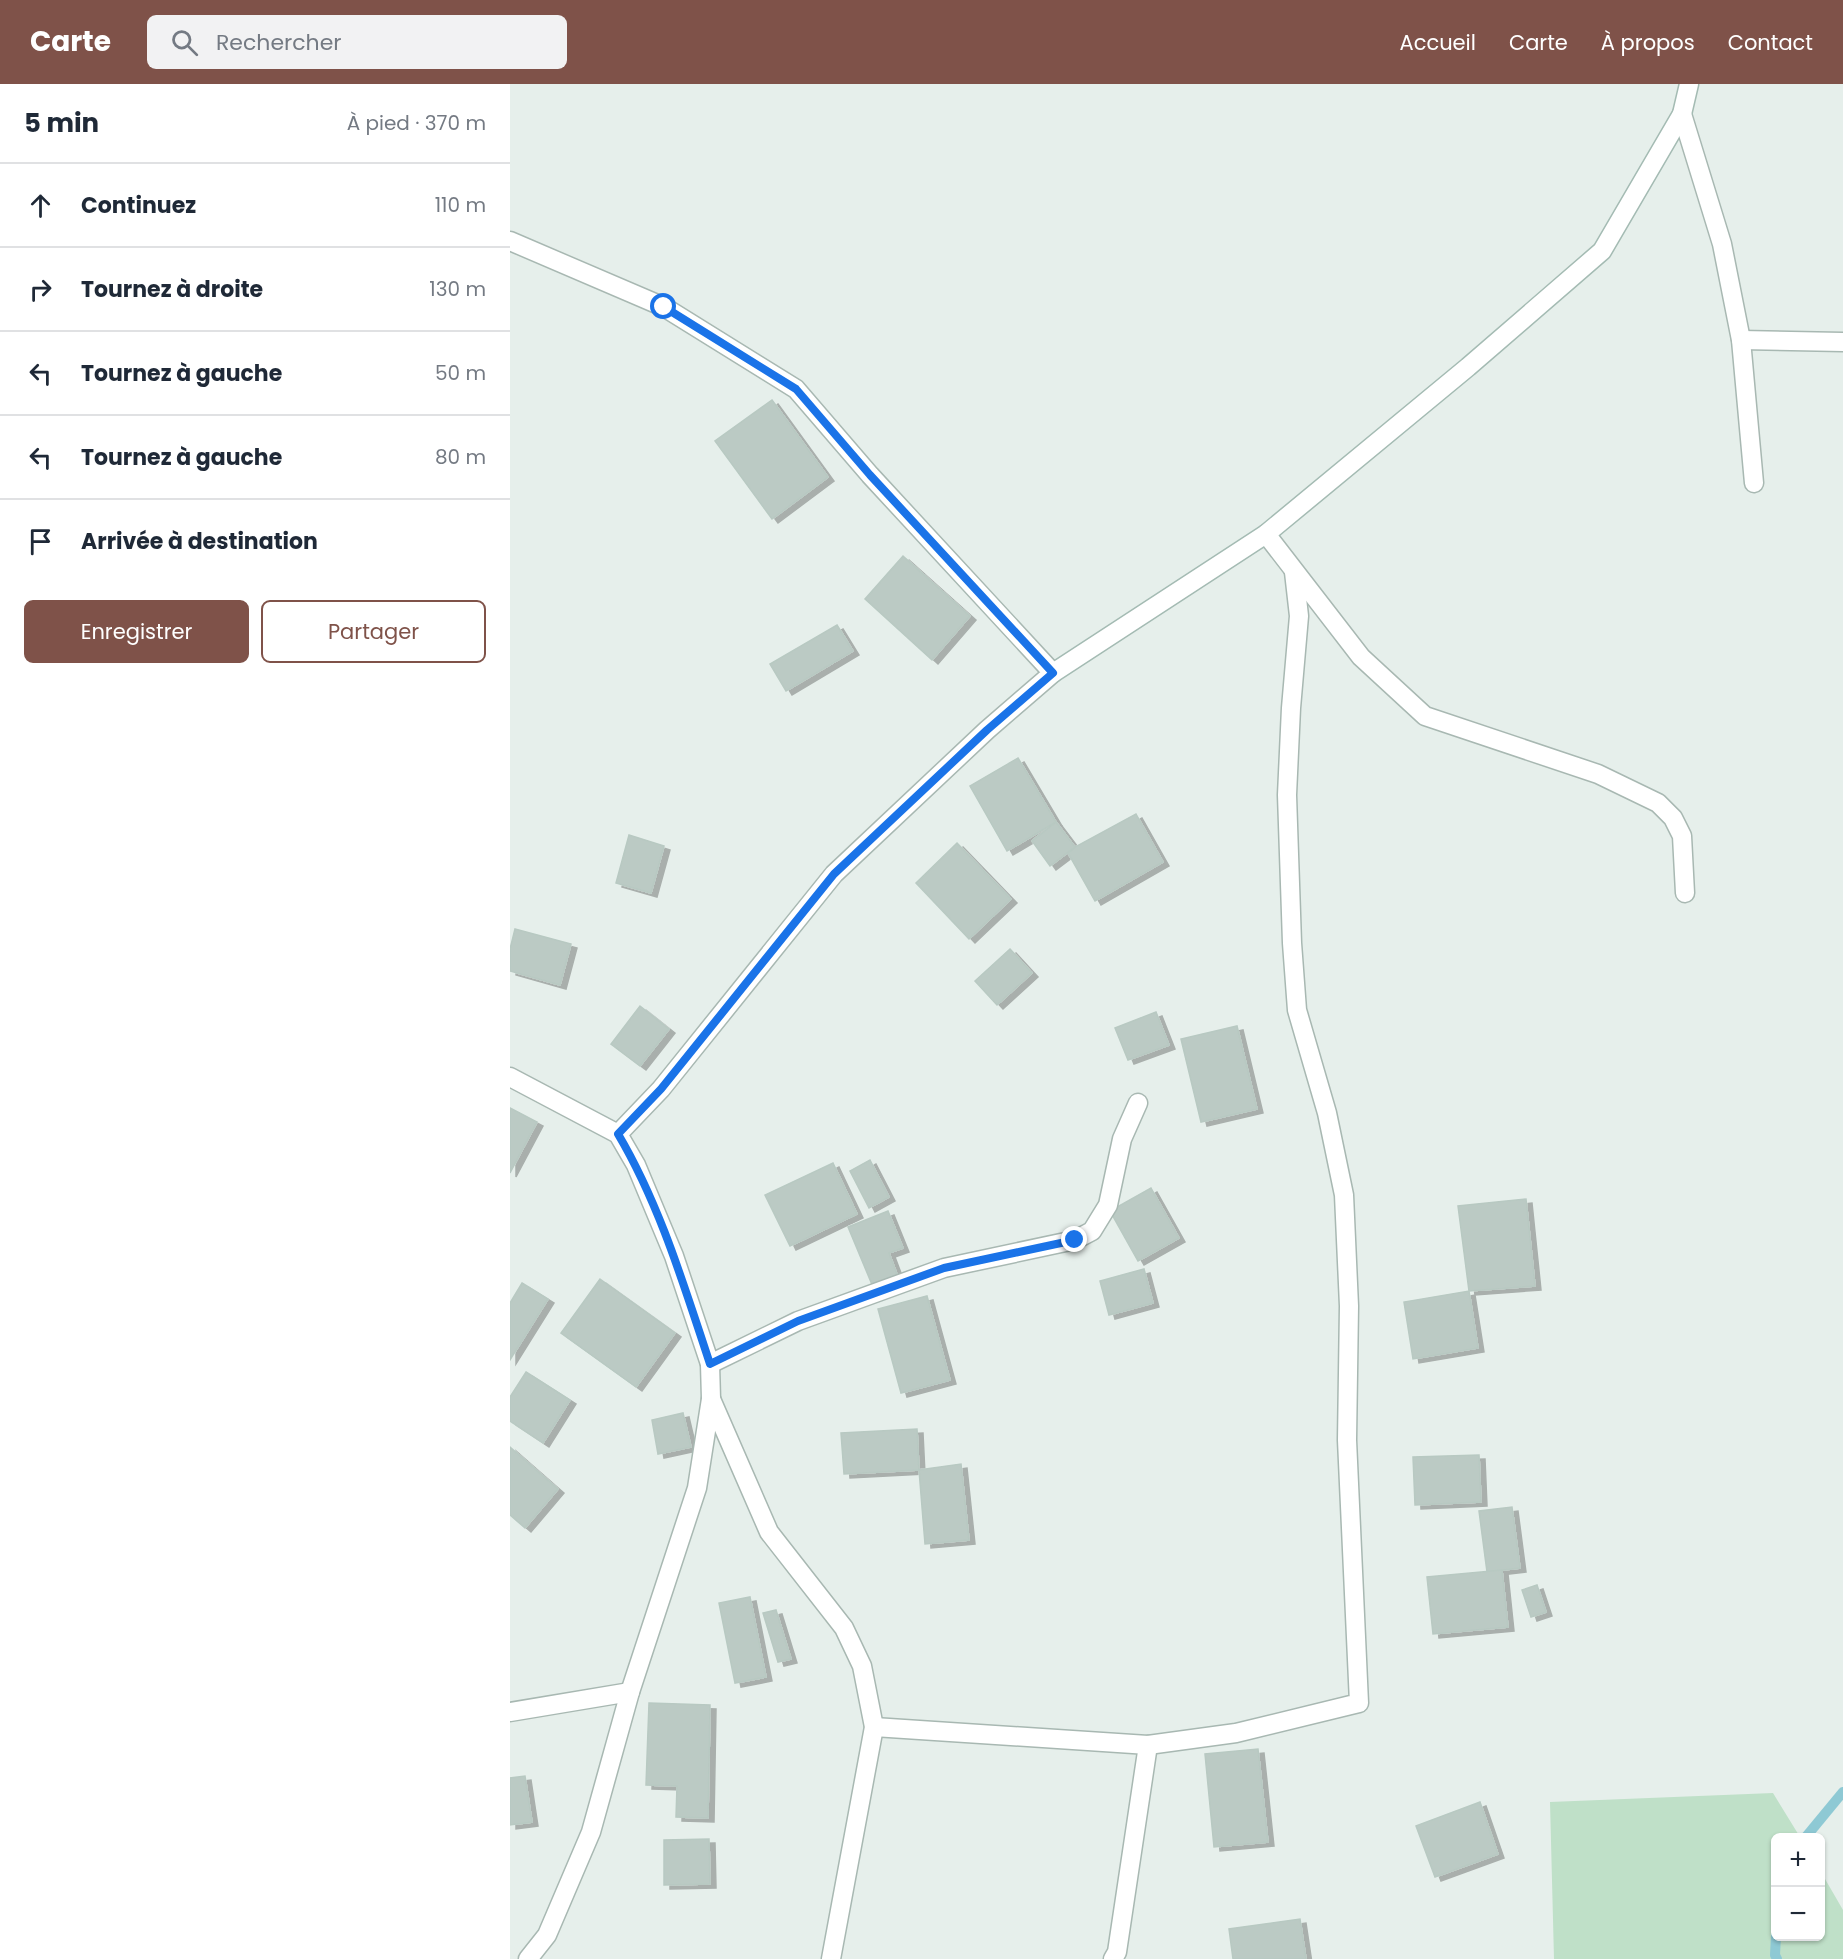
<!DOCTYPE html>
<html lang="fr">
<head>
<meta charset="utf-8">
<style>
  :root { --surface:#fff; --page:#f2f2f3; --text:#1f2937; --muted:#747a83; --line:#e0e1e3; --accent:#7f5249 }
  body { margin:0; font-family:Poppins,sans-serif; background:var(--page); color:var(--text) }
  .controls { position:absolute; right:18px; bottom:18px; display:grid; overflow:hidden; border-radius:9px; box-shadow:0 2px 4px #0004 }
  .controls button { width:54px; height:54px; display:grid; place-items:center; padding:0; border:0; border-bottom:2px solid var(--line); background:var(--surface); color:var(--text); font:30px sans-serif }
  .stop { position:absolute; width:18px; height:18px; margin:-14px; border:4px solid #1a73e8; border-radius:50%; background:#fff }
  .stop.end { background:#1a73e8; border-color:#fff; box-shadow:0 2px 6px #0008 }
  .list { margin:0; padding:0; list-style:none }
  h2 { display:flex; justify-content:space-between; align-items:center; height:78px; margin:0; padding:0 24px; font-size:26px }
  h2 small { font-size:20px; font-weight:400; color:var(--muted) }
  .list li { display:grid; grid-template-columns:39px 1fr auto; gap:18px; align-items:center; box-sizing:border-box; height:84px; padding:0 24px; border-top:2px solid var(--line) }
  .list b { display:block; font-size:22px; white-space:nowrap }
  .list em { font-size:20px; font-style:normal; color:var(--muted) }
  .actions { display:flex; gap:12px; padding:18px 24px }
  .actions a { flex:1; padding:14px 0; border:2px solid var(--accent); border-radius:9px; text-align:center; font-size:21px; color:var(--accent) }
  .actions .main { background:var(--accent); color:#fff }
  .icon { flex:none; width:33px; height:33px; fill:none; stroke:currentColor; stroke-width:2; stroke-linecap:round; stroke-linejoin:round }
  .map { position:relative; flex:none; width:1333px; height:1875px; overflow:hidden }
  header { display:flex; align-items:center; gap:36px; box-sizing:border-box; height:84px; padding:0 30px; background:var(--accent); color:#fff }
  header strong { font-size:28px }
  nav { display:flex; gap:33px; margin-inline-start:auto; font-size:21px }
  .search { width:420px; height:54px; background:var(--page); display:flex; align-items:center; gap:15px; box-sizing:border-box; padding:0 21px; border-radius:9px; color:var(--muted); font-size:22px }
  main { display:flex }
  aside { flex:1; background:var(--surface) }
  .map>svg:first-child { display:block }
</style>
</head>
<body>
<header>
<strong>Carte</strong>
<div class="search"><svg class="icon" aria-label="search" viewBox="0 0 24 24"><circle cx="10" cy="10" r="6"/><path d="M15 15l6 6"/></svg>Rechercher</div>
<nav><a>Accueil</a><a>Carte</a><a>À propos</a><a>Contact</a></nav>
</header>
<main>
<aside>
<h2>5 min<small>À pied · 370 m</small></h2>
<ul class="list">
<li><svg class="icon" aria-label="ahead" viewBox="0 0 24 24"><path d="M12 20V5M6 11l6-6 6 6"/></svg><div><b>Continuez</b></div><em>110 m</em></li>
<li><svg class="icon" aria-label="right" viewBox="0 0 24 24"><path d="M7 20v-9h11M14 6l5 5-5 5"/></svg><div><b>Tournez à droite</b></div><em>130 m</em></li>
<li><svg class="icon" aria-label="left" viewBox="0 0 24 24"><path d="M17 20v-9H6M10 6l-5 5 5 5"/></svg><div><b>Tournez à gauche</b></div><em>50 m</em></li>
<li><svg class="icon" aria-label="left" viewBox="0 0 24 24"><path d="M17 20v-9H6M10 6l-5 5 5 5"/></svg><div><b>Tournez à gauche</b></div><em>80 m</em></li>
<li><svg class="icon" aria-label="arrive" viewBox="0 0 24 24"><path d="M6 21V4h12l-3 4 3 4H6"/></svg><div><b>Arrivée à destination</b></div></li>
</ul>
<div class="actions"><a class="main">Enregistrer</a><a>Partager</a></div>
</aside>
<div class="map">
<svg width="1333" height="1875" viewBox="0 0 1333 1875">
  <defs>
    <filter id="shadow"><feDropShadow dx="6" dy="4" stdDeviation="0" flood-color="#0004"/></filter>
  </defs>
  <rect width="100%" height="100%" fill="#e6efeb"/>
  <polygon fill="#bfe0c8" points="1263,1709 1290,1753 1266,1754 1266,1852 1310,1852 1311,1788 1333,1826 1333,1875 1044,1875 1040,1718"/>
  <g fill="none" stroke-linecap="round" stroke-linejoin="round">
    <g stroke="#8ec9d4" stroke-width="10">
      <polyline points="1295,1754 1333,1708"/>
      <polyline points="1266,1852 1265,1871 1267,1875"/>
    </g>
  </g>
  <g fill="#bbcac4" stroke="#b8c9c2" stroke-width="1.5" filter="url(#shadow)">
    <polygon points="262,316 318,393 262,435 205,357"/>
    <polygon points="393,472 460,532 422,576 355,515"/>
    <polygon points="327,541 343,567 276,607 260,580"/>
    <polygon points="508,674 546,738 497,767 460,702"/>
    <polygon points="626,730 653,778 585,817 558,769 565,763"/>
    <polygon points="546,738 565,763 540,782 522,757"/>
    <polygon points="119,751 154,762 141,809 106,799"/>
    <polygon points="447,759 501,815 459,855 406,799"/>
    <polygon points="5,845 61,860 50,901 0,887 0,865"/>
    <polygon points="500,865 522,889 487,921 465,897"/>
    <polygon points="130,922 159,945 130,982 101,960"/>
    <polygon points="646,928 659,961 618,976 605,944"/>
    <polygon points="727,942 747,1025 691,1038 671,955"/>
    <polygon points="0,1024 27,1038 0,1089"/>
    <polygon points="360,1076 379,1113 359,1124 340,1087"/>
    <polygon points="323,1079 347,1130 280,1162 255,1111"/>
    <polygon points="641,1104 669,1154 628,1177 600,1127"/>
    <polygon points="1016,1115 1025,1202 959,1207 948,1122"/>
    <polygon points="378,1127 393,1164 379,1169 388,1193 363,1203 338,1143"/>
    <polygon points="634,1185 643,1219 599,1231 590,1197"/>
    <polygon points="90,1195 165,1249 126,1303 51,1249"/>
    <polygon points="12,1199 38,1215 0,1276 0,1219"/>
    <polygon points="959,1207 968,1264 903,1275 894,1218"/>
    <polygon points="417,1212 440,1296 391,1309 368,1225"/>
    <polygon points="16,1288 60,1316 33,1359 0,1337 0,1313"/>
    <polygon points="173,1329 181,1363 148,1370 142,1336"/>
    <polygon points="407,1345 409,1386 334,1390 331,1349"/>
    <polygon points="0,1363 48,1405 15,1444 0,1431"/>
    <polygon points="969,1371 971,1418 905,1421 903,1373"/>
    <polygon points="451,1380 459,1456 415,1460 409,1386"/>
    <polygon points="1002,1423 1010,1484 977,1488 969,1427"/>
    <polygon points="992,1486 998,1543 923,1550 917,1493"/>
    <polygon points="1027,1501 1036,1528 1021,1533 1012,1506"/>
    <polygon points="240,1513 256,1593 225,1599 209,1519"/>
    <polygon points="266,1526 281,1575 268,1578 253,1529"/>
    <polygon points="139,1619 200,1621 198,1734 166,1733 167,1702 136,1701"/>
    <polygon points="748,1665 758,1758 704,1763 695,1670"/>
    <polygon points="15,1692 22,1738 0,1741 0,1694"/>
    <polygon points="970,1718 988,1770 925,1793 906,1742"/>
    <polygon points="199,1755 200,1800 154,1801 154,1756"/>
    <polygon points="790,1835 796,1875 723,1875 719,1845"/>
  </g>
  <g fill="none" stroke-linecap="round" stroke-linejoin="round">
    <g stroke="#a8b8b2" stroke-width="21">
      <g id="street">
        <polyline points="1172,30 1212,160 1231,256 1244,399"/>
        <polyline points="0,157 154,223 286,305 360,391 543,589 477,646 324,790 151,1005 108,1050"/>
        <polyline points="1231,256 1333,258"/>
        <polyline points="756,450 851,573 915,632 1088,690 1148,719 1163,734 1172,752 1175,809"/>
        <polyline points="0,993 108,1050 126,1081 164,1172 200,1280 201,1315 187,1404 120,1608 81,1748 37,1851 18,1875"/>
        <polyline points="200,1280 288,1237 434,1184 565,1156 582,1147 598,1121 612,1055 628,1019"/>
        <polyline points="201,1315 259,1448 334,1544 352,1582 364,1643 321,1875"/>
        <polyline points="0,1628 120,1608"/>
        <polyline points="364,1643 638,1661 726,1649 849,1619 837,1356 839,1222 834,1111 817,1029 787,926 782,859 777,711 781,624 789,532 784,488"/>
        <polyline points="603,1875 607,1868 638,1661"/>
      </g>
    </g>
    <g stroke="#a4bbb3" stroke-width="21">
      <polyline id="secondary" points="543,589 756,450 958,283 1092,167 1172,30 1179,0"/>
    </g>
    <use href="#street" stroke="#fff" stroke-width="18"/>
    <use href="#secondary" stroke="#fff" stroke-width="18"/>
  </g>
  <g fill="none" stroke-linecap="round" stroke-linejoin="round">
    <path stroke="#1a73e8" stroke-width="8" d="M 154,223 L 286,305 L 360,391 L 543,589 L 477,646 L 324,790 L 151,1005 L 108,1050 C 150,1121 174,1202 200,1280 L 288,1237 L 434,1184 L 565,1156"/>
  </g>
</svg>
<div class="controls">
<button>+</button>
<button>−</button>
</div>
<div class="stop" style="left:154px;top:223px"></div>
<div class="stop end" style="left:565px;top:1156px"></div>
</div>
</main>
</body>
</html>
